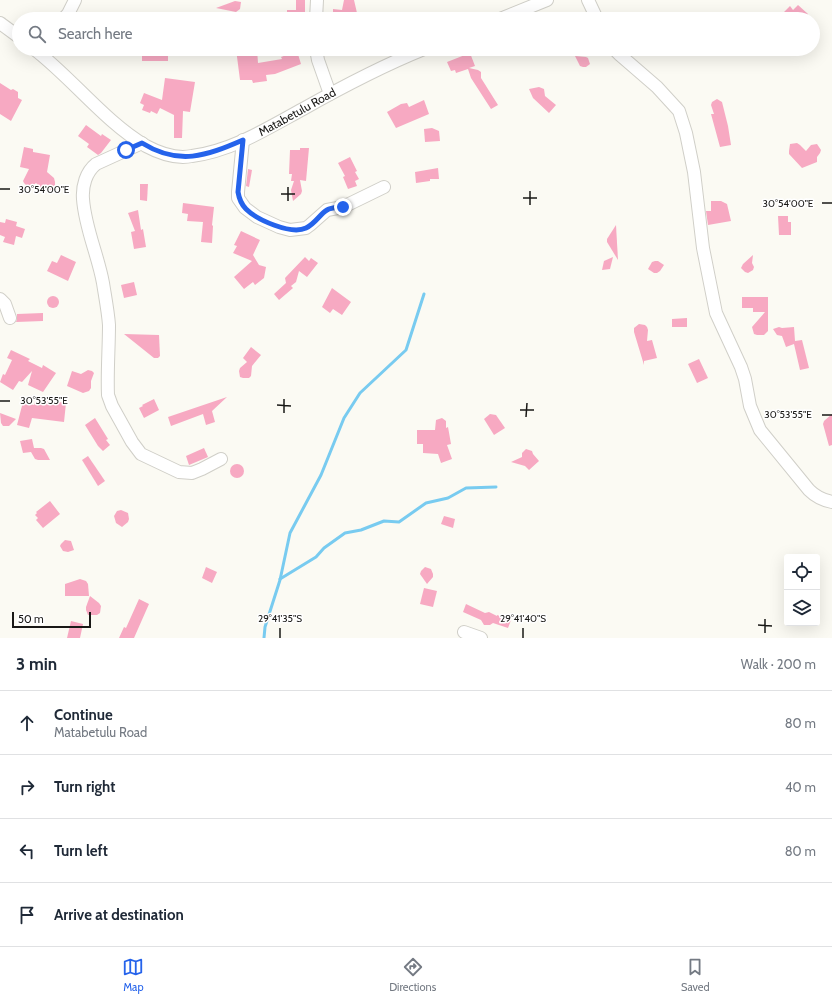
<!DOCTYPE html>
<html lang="en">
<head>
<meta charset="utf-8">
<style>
  :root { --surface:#fff; --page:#f6f6f7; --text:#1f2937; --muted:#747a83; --line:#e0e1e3; --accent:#2563eb }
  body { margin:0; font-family:Cabin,sans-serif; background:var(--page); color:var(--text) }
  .controls { position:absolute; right:12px; bottom:12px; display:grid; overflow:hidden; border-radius:4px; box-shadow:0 4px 16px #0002 }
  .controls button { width:36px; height:36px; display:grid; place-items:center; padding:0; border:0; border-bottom:1px solid var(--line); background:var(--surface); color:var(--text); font:20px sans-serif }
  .scale { position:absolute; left:12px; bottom:10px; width:79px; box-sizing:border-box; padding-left:4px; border:2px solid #191816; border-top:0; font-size:11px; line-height:14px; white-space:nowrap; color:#191816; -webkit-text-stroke:3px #fff; paint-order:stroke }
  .stop { position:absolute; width:12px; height:12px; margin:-9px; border:3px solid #2563eb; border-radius:50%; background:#fff }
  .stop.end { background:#2563eb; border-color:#fff; box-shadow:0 1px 4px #0008 }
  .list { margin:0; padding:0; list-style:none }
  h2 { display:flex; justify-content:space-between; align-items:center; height:52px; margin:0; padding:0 16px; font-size:17px }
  h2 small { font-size:13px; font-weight:400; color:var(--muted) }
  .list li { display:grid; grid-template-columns:26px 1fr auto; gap:12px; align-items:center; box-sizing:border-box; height:64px; padding:0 16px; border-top:1px solid var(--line) }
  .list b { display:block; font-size:15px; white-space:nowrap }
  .list p { margin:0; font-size:13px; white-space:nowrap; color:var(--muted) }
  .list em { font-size:13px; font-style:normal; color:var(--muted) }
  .icon { flex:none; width:22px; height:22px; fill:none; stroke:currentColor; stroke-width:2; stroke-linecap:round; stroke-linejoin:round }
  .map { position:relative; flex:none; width:832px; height:638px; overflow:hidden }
  .search { position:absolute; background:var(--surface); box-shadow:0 4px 16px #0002; left:12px; right:12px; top:12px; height:44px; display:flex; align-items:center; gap:10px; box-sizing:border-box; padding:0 14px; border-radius:22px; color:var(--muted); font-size:15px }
  .sheet { height:308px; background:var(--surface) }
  nav { display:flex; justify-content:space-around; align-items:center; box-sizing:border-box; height:56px; border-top:1px solid var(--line); background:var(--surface); font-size:11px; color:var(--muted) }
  nav a { display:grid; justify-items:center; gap:2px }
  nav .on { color:var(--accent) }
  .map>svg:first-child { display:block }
</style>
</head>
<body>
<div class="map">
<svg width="832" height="638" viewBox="0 0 832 638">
  <rect width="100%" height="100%" fill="#fbfaf3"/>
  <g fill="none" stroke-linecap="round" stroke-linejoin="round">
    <g stroke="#78cbf0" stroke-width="3">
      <polyline points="280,579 316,557 324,548 345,533 361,530 384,521 399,522 426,503 448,498 466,488 496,487"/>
      <polyline points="264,638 265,627 280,580 290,533 321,475 344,418 360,393 406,350 424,294"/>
    </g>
  </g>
  <g fill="#f7a9c2">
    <polygon points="296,0 305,0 305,19 287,19 287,10 296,10"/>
    <polygon points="344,0 354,0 357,13 356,18 333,17 333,9 342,10"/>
    <polygon points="235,1 241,2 240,9 236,12 216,8"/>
    <polygon points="798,5 808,14 803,19 777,19 790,6 793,10"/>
    <rect x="142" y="49" width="26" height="12"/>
    <polygon points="236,49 257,49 258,63 282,59 281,57 297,51 301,64 275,74 266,75 267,81 253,83 252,80 240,80"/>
    <polygon points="470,53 475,66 469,68 478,70 481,72 481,78 498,105 491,109 471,78 468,69 456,73 455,70 451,71 447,62"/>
    <polygon points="575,56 586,57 588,58 590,64 586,67 583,67 580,66"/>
    <polygon points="165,78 195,82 190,112 183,111 182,138 174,138 174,115 160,108 157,114 151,111 150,113 142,110 144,105 140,103 144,93 162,100"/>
    <polygon points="0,83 11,90 13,89 18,92 18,98 22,100 11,121 0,114"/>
    <polygon points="539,87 544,89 545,96 556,105 549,113 533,98 529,89"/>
    <polygon points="717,99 722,102 728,126 731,145 720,147 711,114 714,114 711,105 712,102"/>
    <polygon points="424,100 429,114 396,128 387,112 401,104 407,103 409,107"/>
    <polygon points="86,125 101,136 102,134 111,140 101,153 98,155 87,147 89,144 78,136"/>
    <polygon points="432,128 439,131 440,141 425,142 424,129"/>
    <polygon points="797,143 800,145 806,151 811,145 817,144 821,150 820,153 817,157 817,162 802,168 789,154 789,151 790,144"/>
    <polygon points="24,147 33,149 33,152 50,155 47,172 54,178 55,182 55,185 50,191 43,190 36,183 31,187 28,187 24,183 23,181 29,169 20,167"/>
    <polygon points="300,148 309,148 306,181 300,180 302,191 301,194 293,201 291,190 294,181 291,181 292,174 289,174 290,150 300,150"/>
    <polygon points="350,157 357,171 355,172 359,179 355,181 357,186 348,189 343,177 345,176 338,163"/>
    <polygon points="438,168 439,179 430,179 430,181 416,183 415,172"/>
    <polygon points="248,169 252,170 249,187 246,186"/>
    <polygon points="140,184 148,184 147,201 140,200"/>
    <polygon points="711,201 721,201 727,204 731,221 708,225 706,211 711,211"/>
    <polygon points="183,203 214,207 212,225 213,226 212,243 201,242 203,222 187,221 188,214 182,213"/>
    <polygon points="138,210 141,230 143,229 146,247 134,249 131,232 135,231 128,213"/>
    <polygon points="778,216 788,216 788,222 791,222 791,235 779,235"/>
    <polygon points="6,219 17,222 16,226 25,229 22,238 16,236 14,245 3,242 5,237 0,235 0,222 5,223"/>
    <polygon points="616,225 618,260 607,242 607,239"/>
    <polygon points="241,231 260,240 253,255 259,265 266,267 264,278 255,285 253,282 244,289 234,277 252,261 233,253 237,246 234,245"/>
    <polygon points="61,255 76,262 68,281 47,271 52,261 57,263"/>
    <polygon points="753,255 752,263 754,267 753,270 748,273 745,272 741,268 743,264"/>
    <polygon points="305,257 309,261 311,258 318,263 307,277 299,271 296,282 291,286 293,288 279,300 274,294 286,283 285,278"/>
    <polygon points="613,257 610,269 602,270 604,261"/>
    <polygon points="655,261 658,261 664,265 660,271 657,273 654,273 648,269 652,262"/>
    <polygon points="134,282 137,295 124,298 121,285"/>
    <polygon points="332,288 351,302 342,315 333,309 330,313 322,307"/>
    <circle cx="53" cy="302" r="6"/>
    <polygon points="742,297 768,297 768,331 764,335 757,335 754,334 752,327 765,312 753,312 753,308 742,308"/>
    <polygon points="43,313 43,321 16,322 17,319 17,314"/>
    <polygon points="687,318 687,327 672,327 672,319"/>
    <polygon points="639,324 645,325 647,327 648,330 647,341 652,340 657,358 644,361 644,365 634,332 634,328"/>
    <polygon points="779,327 782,328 794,327 795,341 802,340 809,368 800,370 794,344 786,347 782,336 777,335 773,329"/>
    <polygon points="124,334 159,335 160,356 158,358 154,358"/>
    <polygon points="251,347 261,355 252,366 251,376 249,378 243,378 240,377 239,371 240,368 247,362 243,358"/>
    <polygon points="11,350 30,359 28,361 42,368 43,365 56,373 43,392 28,385 32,371 22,382 19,381 13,390 0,382 3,374 5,375 12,360 7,358"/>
    <polygon points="699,359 708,378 697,383 688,364"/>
    <polygon points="88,370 92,371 94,373 91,381 91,388 89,391 83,393 67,386 72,371 81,374"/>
    <polygon points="227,397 212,411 215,422 206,425 203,414 171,426 168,417"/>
    <polygon points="36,399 66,403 64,422 32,418 29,428 17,425 23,402 34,405"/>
    <polygon points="154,399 159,410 144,418 139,408 143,406 142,405"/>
    <polygon points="0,413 16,419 9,426 3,426 1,423"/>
    <polygon points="490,414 496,415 505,428 494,435 484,419"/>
    <polygon points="832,414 832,445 829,446 823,424 824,421"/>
    <polygon points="95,418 108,439 106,440 110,445 103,451 98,446 85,425"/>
    <polygon points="442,418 446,421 446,428 448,427 451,444 447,445 452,459 441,463 438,454 423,453 423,444 417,444 417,430 435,430 436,420"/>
    <polygon points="32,439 34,448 41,448 44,449 50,460 38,460 35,459 31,452 23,453 20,441"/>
    <polygon points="204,448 208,457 189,465 186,456"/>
    <polygon points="526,449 532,451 533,454 539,461 529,470 525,466 511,462 522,457 522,453"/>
    <polygon points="88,456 105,481 98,486 82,460"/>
    <circle cx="237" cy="471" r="7"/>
    <polygon points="50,501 60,514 43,528 36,520 38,518 35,515 37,513 36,512"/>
    <polygon points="121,510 128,513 129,519 128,522 122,527 116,523 114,516 117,511"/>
    <polygon points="444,516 455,519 453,528 441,524"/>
    <polygon points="65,540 71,541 74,550 68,552 63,551 60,546 61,544"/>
    <polygon points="206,567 217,572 212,583 202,578"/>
    <polygon points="425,567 431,569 433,574 433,577 427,584 420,574 421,571"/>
    <polygon points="80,579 86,581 88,584 89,596 65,596 65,584"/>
    <polygon points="424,588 437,591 433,607 420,604"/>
    <polygon points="90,596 99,603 101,606 100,613 97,615 88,615 86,610 86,607"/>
    <polygon points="139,599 149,604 134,638 119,638 124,627 126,628"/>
    <polygon points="466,604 485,613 489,612 497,616 497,615 511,620 508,628 493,623 490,625 484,625 481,620 463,612"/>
    <polygon points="71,621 83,624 80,638 67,638"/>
  </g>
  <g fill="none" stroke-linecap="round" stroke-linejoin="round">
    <g stroke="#d0cfc8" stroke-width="14">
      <g id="street">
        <polyline points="588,0 597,19"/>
        <polyline points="63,19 68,14 75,0"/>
        <polyline points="316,19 317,0"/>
        <polyline points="500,19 547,0"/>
        <polyline points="0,23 19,37"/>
        <path id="s1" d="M 34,49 C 72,78 105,122 146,146 C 159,153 177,159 192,156 C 232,151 268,128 303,109 C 342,87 382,66 424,49"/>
        <polyline points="316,49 318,60 330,94"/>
        <path d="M 614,49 L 620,55 L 657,87 L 679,111 L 686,133 L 694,172 L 703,248 L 716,313 L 741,367 L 745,379 L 750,406 L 760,430 L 809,490 C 816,497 822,500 832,502"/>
        <polyline points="243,140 238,192 238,198 245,208 257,217 279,227 290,230 306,228 310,225 327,210 343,207 384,187"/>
        <path d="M 142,143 L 96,164 C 86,172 82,186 83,199 C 85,228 98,255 103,283 C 105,296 108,311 109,325 C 109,348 107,372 108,395 L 112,406 L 132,442 L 141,454 L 179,472 L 192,473 L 202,469 L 221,459"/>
        <polyline points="0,299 5,304 10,318"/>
        <polyline points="464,632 481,638"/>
      </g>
    </g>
    <use href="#street" stroke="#fff" stroke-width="12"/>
  </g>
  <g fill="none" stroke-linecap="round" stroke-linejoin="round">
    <path stroke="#2563eb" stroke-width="5" d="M 126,150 L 142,143 C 179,166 206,156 243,140 L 238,192 C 239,198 242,205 246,209 C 257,220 291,235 306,228 C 315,224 320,214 327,210 C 332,207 338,208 343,207"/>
  </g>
  <path fill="none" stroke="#191816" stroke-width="1.5" d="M 0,189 L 10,189M 281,194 L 295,194M 523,198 L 537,198M 288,201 L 288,187M 822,203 L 832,203M 530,205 L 530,191M 0,401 L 10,401M 277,405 L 291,406M 520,410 L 534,410M 284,413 L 284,399M 822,415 L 832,415M 526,417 L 527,403M 758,625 L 772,626M 765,633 L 765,619M 280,638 L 280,628M 523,638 L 523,628"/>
  <g text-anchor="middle" stroke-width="3" stroke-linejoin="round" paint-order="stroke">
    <g font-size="12" fill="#191816" stroke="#fff">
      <text dy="4" stroke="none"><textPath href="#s1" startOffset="311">Matabetulu Road</textPath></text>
    </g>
  </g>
  <g font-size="10" text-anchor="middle" fill="#191816" stroke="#fff" stroke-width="3" stroke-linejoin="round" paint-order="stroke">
    <text x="44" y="193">30°54'00"E</text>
    <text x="788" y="207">30°54'00"E</text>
    <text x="44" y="404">30°53'55"E</text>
    <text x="788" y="418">30°53'55"E</text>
    <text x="280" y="622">29°41'35"S</text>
    <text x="523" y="622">29°41'40"S</text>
  </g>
</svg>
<div class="controls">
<button><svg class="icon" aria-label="locate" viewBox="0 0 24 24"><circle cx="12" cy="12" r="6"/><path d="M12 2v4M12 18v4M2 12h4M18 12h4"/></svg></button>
<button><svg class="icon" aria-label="layers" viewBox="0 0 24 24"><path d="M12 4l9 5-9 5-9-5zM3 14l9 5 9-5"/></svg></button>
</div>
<div class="scale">50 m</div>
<div class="stop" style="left:126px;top:150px"></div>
<div class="stop end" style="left:343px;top:207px"></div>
<div class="search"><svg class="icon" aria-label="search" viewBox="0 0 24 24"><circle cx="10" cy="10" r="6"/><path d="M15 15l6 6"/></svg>Search here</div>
</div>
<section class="sheet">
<h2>3 min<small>Walk · 200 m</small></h2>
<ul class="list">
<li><svg class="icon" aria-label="ahead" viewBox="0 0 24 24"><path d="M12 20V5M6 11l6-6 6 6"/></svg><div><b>Continue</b><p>Matabetulu Road</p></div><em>80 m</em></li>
<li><svg class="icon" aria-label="right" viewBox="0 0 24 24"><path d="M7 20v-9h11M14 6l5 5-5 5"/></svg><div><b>Turn right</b></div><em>40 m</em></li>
<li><svg class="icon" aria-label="left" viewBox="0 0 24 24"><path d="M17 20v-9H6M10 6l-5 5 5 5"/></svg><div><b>Turn left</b></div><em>80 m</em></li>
<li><svg class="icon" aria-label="arrive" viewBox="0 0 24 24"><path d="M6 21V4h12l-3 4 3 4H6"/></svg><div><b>Arrive at destination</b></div></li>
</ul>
</section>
<nav>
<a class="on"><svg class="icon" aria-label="map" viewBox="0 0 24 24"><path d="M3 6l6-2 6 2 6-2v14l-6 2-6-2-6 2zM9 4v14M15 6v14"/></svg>Map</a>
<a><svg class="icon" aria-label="directions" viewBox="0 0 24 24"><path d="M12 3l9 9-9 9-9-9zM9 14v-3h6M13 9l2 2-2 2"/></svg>Directions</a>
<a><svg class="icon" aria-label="saved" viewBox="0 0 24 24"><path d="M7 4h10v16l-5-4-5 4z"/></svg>Saved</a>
</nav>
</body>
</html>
